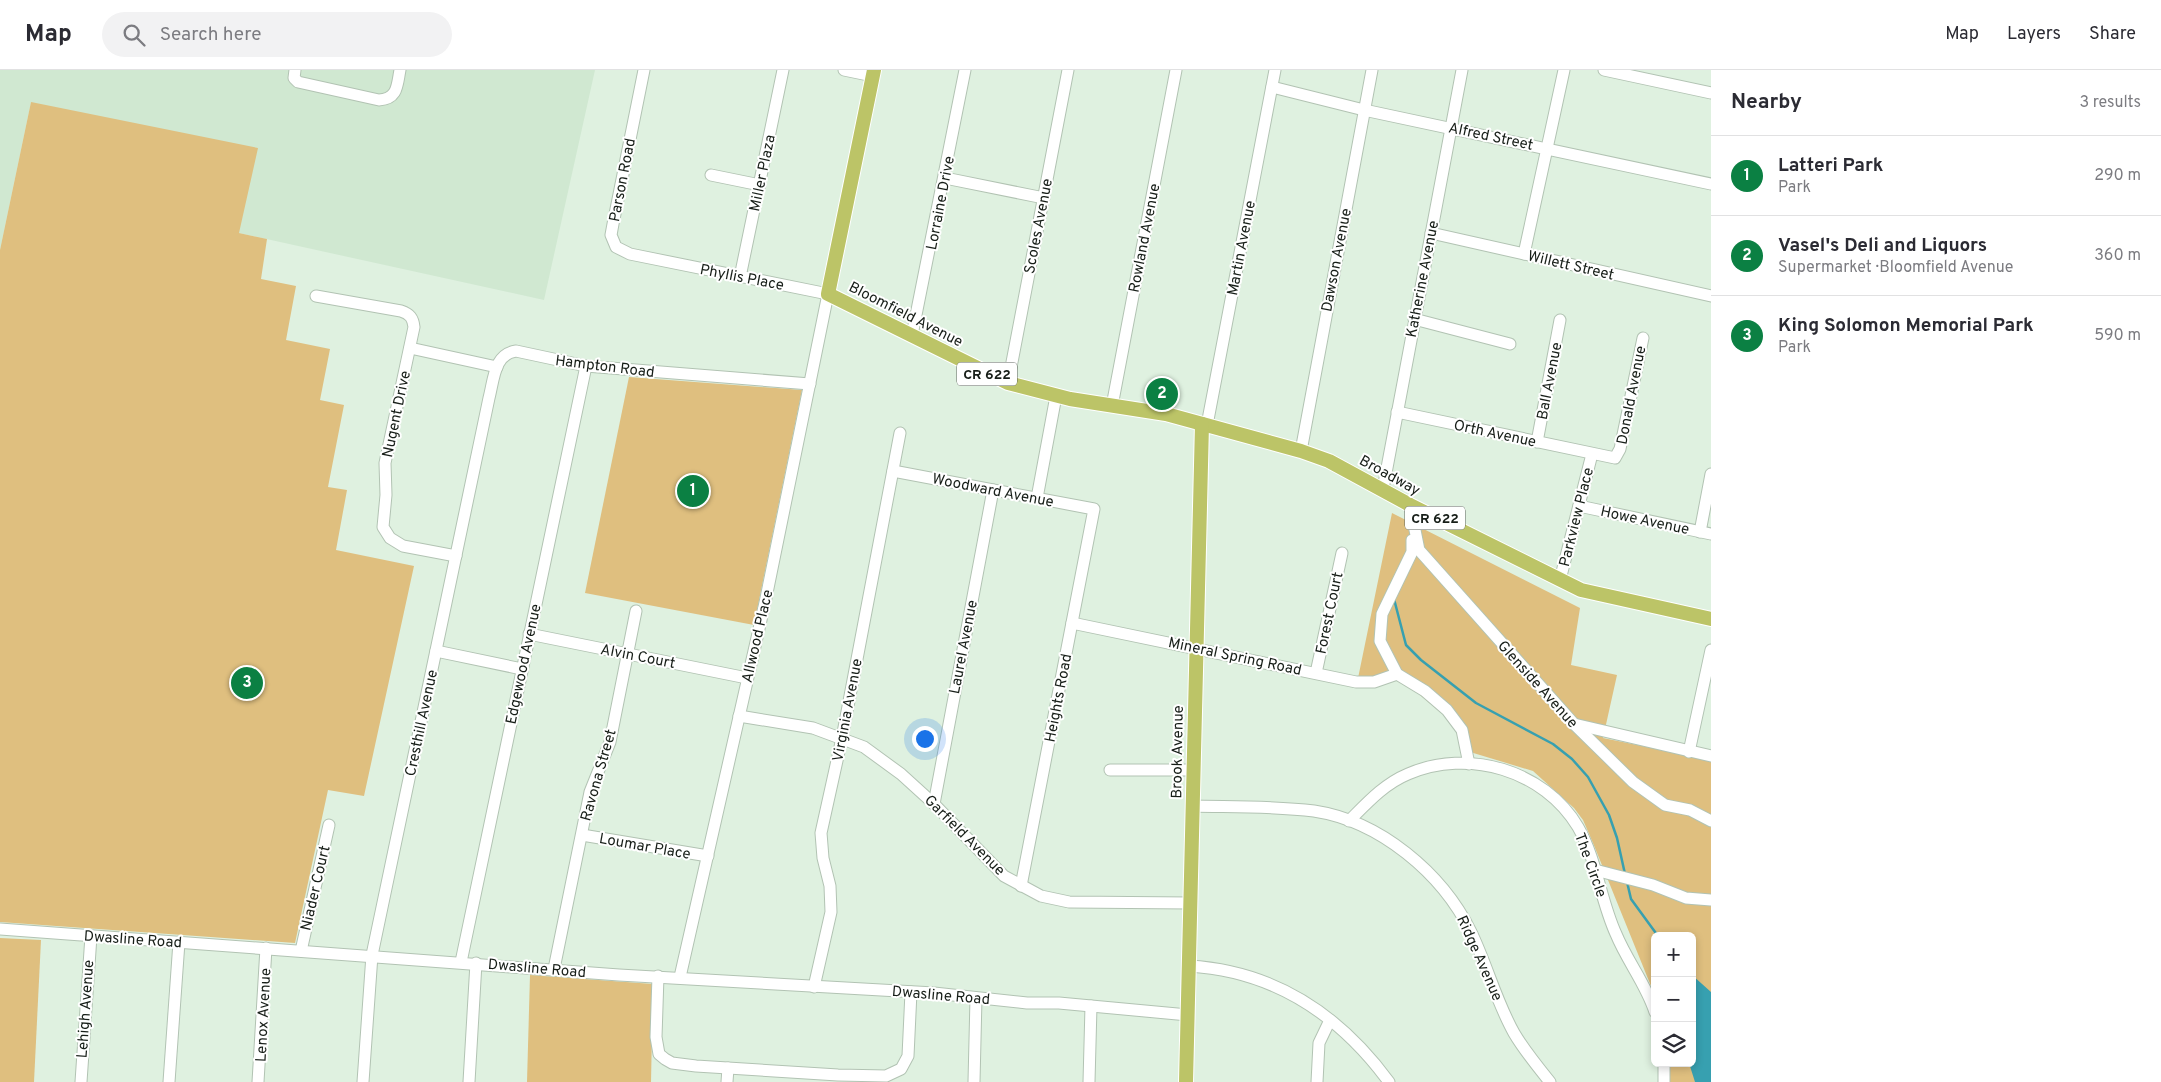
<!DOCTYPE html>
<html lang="en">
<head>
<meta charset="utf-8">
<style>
  :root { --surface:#fff; --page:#f2f2f3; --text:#2b2b33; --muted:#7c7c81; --line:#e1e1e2; --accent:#0b8043 }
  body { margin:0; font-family:Overpass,sans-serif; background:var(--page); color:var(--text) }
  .controls { position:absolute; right:15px; bottom:15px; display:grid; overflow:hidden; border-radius:8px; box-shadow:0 2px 8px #0003 }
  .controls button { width:45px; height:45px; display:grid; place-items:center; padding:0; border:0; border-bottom:1px solid var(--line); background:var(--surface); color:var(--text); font:25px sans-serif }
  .you { position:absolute; left:924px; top:668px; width:18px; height:18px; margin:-12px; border:4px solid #fff; border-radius:50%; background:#1a73e8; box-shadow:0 0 0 8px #1a73e833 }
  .badge { display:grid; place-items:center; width:32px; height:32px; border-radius:50%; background:var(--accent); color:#fff; font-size:16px; font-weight:700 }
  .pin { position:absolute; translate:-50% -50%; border:2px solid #fff; box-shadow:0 1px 5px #0006 }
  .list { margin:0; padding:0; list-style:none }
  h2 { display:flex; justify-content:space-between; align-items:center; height:65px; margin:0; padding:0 20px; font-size:21px }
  h2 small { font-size:16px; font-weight:400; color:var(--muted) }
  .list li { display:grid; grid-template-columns:32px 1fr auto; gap:15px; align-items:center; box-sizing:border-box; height:80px; padding:0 20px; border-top:1px solid var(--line) }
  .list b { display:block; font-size:19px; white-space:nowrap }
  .list p { margin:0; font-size:16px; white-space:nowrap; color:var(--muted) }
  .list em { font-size:16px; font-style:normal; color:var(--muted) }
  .icon { flex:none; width:28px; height:28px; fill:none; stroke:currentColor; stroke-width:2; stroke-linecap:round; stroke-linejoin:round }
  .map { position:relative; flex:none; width:1711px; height:1012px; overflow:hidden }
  header { display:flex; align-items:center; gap:30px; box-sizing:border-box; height:70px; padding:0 25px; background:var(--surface); border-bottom:1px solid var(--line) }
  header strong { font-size:24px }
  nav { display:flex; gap:28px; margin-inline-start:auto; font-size:18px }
  .search { width:350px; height:45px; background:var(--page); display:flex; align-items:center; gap:12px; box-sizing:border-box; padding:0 18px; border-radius:28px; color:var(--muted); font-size:19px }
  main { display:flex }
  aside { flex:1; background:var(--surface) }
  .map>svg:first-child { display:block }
</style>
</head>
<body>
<header>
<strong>Map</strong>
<div class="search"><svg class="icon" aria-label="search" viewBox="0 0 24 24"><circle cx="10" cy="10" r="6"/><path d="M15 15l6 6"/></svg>Search here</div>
<nav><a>Map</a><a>Layers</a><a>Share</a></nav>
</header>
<main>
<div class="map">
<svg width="1711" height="1012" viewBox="0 0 1711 1012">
  <rect width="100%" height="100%" fill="#dff1e0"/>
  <polygon fill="#d0e8d1" points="0,0 595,0 544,230 239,163 31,32 0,180"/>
  <g fill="#dfbf7f">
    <polygon points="31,32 258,78 239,163 267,169 261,209 296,216 286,270 330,279 320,330 344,335 328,417 347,420 336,480 414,496 364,726 328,720 295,873 0,852 0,180"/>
    <polygon points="629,307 802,320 754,555 585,523"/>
    <polygon points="1392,443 1580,538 1571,595 1617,605 1603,668 1711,690 1711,1012 1669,1012 1669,993 1692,993 1692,866 1655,866 1655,926 1593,773 1583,750 1574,738 1533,701 1470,682 1458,657 1395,604 1357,613"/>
    <polygon points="0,868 41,870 34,1012 0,1012"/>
    <polygon points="530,905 653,914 651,1012 527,1012"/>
  </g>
  <polygon fill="#37a0b0" points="1692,905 1711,922 1711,1012 1695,1012 1689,993 1692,993"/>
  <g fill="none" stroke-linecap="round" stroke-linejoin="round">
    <g stroke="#37a0b0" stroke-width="2.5">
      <polyline points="1394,529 1406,575 1421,590 1476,633 1553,674 1572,689 1588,707 1609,745 1617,768 1625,804"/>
      <polyline points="1627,812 1631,829 1658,866"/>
    </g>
    <g stroke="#b2c3b3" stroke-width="13">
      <g id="minor">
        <path d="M 295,0 L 294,8 L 298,12 L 379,30 C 398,29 397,15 400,0"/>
        <polyline points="644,0 613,154 611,165 616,177 630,184 828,224 766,528 680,907"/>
        <polyline points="844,0 873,6"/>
        <polyline points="1604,0 1711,23"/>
        <polyline points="1272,17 1364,40 1711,114"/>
        <polyline points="711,105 760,115"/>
        <polyline points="945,108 1044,128"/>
        <polyline points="1431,163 1711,226"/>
        <polyline points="1524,184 1564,0"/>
        <polyline points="740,207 783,0"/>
        <path d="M 316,226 L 401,241 C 410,244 413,248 414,257 L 385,393 L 386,425 L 383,457 L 390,468 L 403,476 L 456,486"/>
        <polyline points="1414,249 1510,274"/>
        <polyline points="912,265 965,0"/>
        <polyline points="410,278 497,297"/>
        <polyline points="1008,313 1068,0"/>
        <polyline points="1112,336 1176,0"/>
        <polyline points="1397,342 1615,388 1620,379 1643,268"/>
        <polyline points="1207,355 1275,0"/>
        <polyline points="1537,372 1560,250"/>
        <polyline points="1301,381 1372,0"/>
        <polyline points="893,401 1094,439 1021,816"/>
        <polyline points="1383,419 1462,0"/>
        <polyline points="1037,428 1056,326"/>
        <polyline points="1410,435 1419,480 1574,654 1633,712 1665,735 1690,740 1711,751"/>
        <polyline points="1579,436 1711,464"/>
        <polyline points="1700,462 1711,404"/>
        <polyline points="1412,470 1412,482 1382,544 1380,571 1397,604 1425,621 1447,640 1462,660 1469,694"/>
        <polyline points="1560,510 1592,384"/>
        <polyline points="1072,553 1356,612 1374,612 1397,604"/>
        <polyline points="529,564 747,608"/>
        <polyline points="436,581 522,599"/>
        <polyline points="1316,603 1342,483"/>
        <polyline points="739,646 813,658 864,677 901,704 934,734 1004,806 1041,826 1069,832 1190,833"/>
        <polyline points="1574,654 1711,686"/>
        <polyline points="1689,682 1711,580"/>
        <polyline points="1110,700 1193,700"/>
        <polyline points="934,734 993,420"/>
        <path d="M 1192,736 C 1233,737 1274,736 1314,741 C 1380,751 1442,803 1471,862 C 1487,895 1496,931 1514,963 C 1524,980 1537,996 1550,1012"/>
        <path d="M 1349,751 C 1367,733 1384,714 1408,704 C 1468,678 1544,700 1578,757 C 1597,790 1600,829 1616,864 C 1627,891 1646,914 1655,942"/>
        <polyline points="582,765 708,786"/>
        <polyline points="1595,800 1653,815 1686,828 1711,830"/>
        <polyline points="0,859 619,905 934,923 1027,933 1059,933 1188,945"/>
        <polyline points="301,881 329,755"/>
        <polyline points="461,892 586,296"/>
        <path d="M 1189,896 C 1274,901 1339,944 1389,1012"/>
        <polyline points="554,899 590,722 610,672 636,541"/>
        <polyline points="658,906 656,967 659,984 665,989 672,993 696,996 838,1005 886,1006 901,999 908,986 911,922"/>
        <polyline points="814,917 831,842 830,816 823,788 821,763 842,668 900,363"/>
        <polyline points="81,1012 91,866"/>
        <polyline points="169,1012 179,872"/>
        <polyline points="258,1012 266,878"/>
        <path d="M 363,1012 L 372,885 L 489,328 C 494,309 494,284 516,281 L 586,296 L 810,314"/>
        <polyline points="469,1012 476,893"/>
        <polyline points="727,1012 728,998"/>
        <polyline points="974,1012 976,928"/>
        <polyline points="1089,1012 1091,936"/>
        <polyline points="1317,1012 1319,973 1330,950"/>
        <polyline points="1664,1012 1664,993"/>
      </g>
    </g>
    <g stroke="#fff" stroke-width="16">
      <g id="major">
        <polyline points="874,0 828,224 1008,313 1070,329 1166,344 1301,381 1329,391 1410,435 1581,520 1711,549"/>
        <polyline points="1186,1012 1202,354"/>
      </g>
    </g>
    <use href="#minor" stroke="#fff" stroke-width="11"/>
    <use href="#major" stroke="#bcc467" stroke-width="14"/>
  </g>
  <g text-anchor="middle" stroke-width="4" stroke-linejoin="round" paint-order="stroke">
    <g fill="#fff" stroke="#5d625d" stroke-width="1">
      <rect x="957" y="292.5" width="60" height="23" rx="4"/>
      <rect x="1405" y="436.5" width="60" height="23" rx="4"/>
    </g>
    <g font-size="14" font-weight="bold" fill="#171e18">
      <text x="987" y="309">CR 622</text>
      <text x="1435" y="453">CR 622</text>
    </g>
    <g font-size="15" fill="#171e18" stroke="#fff">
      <text transform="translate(1491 66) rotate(12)" y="5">Alfred Street</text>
      <text transform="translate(762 103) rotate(-78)" y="5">Miller Plaza</text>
      <text transform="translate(622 110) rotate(-79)" y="5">Parson Road</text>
      <text transform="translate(940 133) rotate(-79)" y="5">Lorraine Drive</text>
      <text transform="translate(1038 156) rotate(-79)" y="5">Scoles Avenue</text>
      <text transform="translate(1144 168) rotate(-79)" y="5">Rowland Avenue</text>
      <text transform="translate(1241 178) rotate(-79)" y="5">Martin Avenue</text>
      <text transform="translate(1336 190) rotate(-79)" y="5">Dawson Avenue</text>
      <text transform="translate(1571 195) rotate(13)" y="5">Willett Street</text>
      <text transform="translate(742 207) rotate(11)" y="5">Phyllis Place</text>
      <text transform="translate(1422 209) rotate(-79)" y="5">Katherine Avenue</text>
      <text transform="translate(906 244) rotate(27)" y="5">Bloomfield Avenue</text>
      <text transform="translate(605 296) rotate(7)" y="5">Hampton Road</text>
      <text transform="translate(1549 311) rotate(-79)" y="5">Ball Avenue</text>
      <text transform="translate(1631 325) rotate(-79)" y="5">Donald Avenue</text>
      <text transform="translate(396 344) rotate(-78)" y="5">Nugent Drive</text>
      <text transform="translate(1495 363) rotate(12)" y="5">Orth Avenue</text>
      <text transform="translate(1390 405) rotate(29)" y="5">Broadway</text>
      <text transform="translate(993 420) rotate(11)" y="5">Woodward Avenue</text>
      <text transform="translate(1576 447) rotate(-76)" y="5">Parkview Place</text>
      <text transform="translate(1645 450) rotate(12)" y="5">Howe Avenue</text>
      <text transform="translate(1329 543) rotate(-78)" y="5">Forest Court</text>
      <text transform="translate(757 566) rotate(-77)" y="5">Allwood Place</text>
      <text transform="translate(963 577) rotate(-79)" y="5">Laurel Avenue</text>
      <text transform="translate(638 586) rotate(11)" y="5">Alvin Court</text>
      <text transform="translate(1235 586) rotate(12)" y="5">Mineral Spring Road</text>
      <text transform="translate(523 594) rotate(-78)" y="5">Edgewood Avenue</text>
      <text transform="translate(1538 614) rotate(48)" y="5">Glenside Avenue</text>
      <text transform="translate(1058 628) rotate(-79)" y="5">Heights Road</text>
      <text transform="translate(847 640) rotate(-79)" y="5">Virginia Avenue</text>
      <text transform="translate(421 653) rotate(-78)" y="5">Cresthill Avenue</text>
      <text transform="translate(1177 682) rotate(-89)" y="5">Brook Avenue</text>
      <text transform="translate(598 705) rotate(-74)" y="5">Ravona Street</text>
      <text transform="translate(965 765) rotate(45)" y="5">Garfield Avenue</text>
      <text transform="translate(645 776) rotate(10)" y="5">Loumar Place</text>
      <text transform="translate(1591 795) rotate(70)" y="5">The Circle</text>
      <text transform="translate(315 818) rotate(-77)" y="5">Niader Court</text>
      <text transform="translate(133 869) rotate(4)" y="5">Dwasline Road</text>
      <text transform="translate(1480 888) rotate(66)" y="5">Ridge Avenue</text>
      <text transform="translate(537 898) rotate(5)" y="5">Dwasline Road</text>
      <text transform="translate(941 925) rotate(5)" y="5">Dwasline Road</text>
      <text transform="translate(85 939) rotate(-86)" y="5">Lehigh Avenue</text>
      <text transform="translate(263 945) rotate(-87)" y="5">Lenox Avenue</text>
    </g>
  </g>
</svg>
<div class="controls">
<button>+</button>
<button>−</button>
<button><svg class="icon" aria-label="layers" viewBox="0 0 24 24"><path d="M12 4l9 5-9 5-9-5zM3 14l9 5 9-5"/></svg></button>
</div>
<div class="you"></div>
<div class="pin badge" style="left:693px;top:421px">1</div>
<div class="pin badge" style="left:1162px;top:324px">2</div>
<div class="pin badge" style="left:247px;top:613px">3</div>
</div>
<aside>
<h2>Nearby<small>3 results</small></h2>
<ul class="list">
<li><span class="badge">1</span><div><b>Latteri Park</b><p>Park</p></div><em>290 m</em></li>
<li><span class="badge">2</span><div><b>Vasel's Deli and Liquors</b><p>Supermarket · Bloomfield Avenue</p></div><em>360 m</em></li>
<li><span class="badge">3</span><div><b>King Solomon Memorial Park</b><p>Park</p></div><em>590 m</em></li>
</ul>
</aside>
</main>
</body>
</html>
